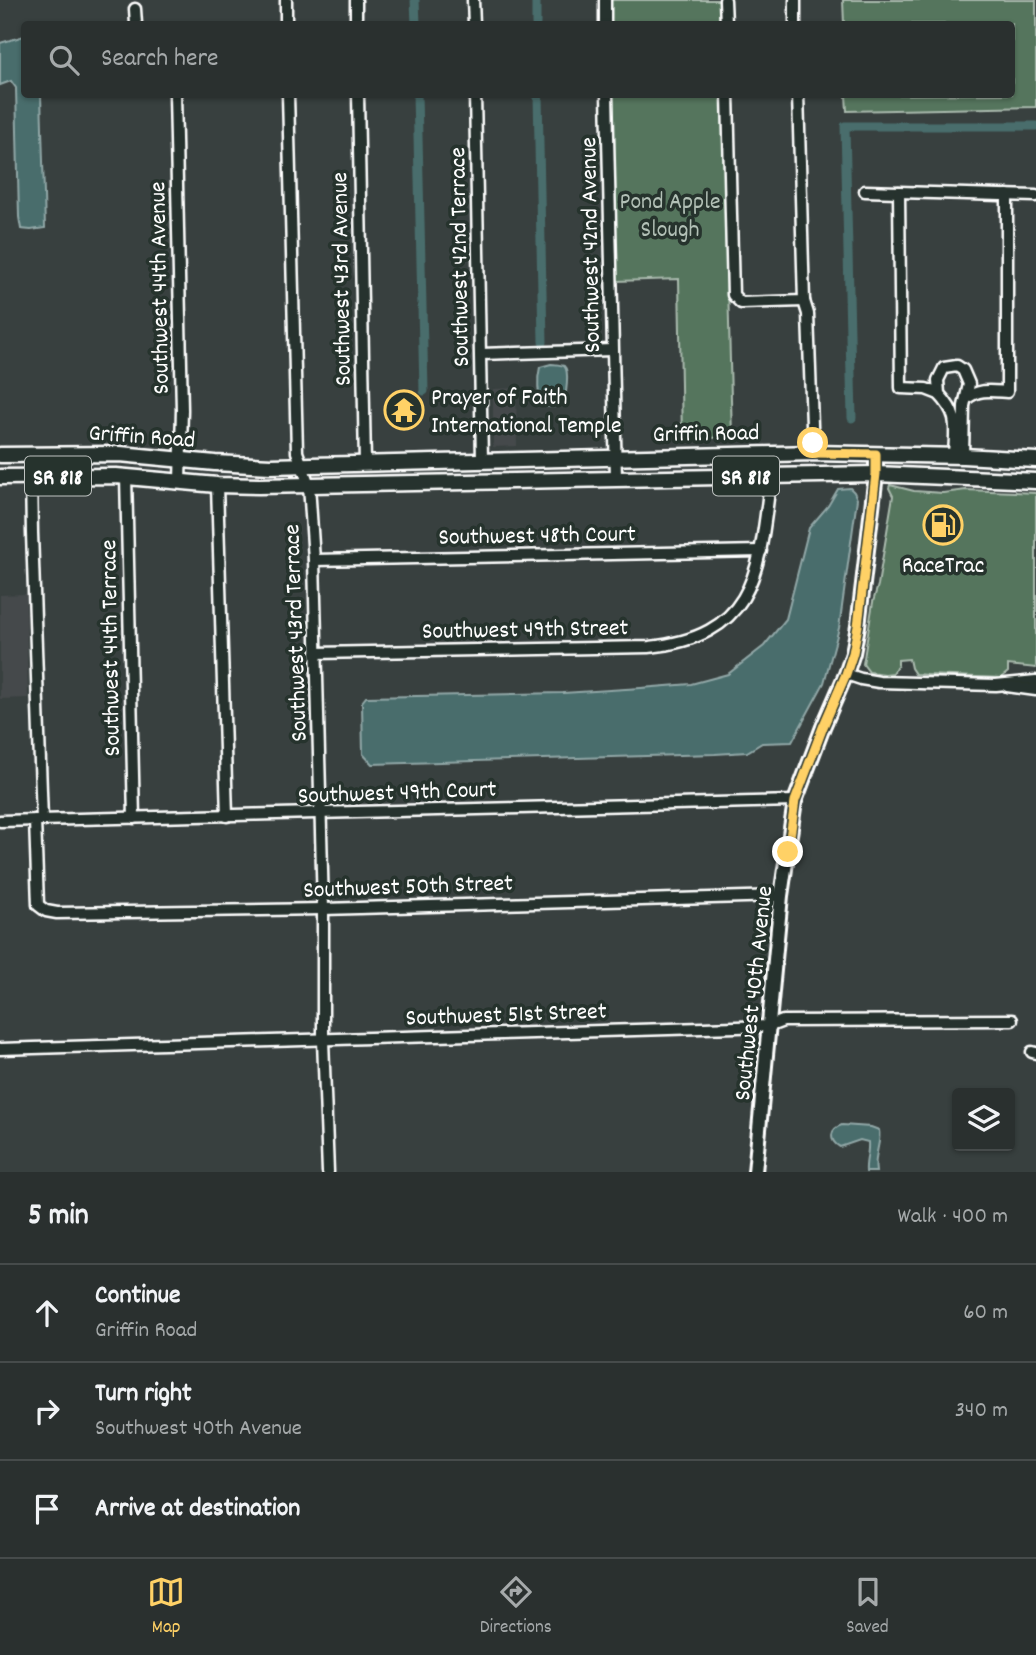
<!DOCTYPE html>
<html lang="en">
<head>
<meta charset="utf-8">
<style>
  :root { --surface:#2a302f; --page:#363c3b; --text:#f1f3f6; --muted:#a5a9aa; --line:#464b4b; --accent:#ffd166 }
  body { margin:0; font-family:Dekko,sans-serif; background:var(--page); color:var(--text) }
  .controls { position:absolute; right:21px; bottom:21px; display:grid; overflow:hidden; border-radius:7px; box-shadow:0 2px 5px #0004 }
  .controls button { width:63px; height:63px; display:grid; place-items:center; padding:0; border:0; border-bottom:2px solid var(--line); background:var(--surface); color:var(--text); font:35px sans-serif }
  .stop { position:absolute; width:21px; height:21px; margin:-16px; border:5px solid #ffd166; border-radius:50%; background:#fff }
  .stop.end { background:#ffd166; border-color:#fff; box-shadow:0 2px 7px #0008 }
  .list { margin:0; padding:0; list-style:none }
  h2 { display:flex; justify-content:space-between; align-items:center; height:91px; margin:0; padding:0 28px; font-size:30px }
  h2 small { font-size:23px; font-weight:400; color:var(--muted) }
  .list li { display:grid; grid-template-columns:46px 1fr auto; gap:21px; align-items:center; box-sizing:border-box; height:98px; padding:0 28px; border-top:2px solid var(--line) }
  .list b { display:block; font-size:26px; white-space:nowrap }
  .list p { margin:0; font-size:23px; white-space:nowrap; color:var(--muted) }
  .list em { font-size:23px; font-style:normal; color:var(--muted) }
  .icon { flex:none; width:38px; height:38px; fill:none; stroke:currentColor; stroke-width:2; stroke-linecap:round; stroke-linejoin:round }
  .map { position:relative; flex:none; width:1036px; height:1172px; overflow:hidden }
  .search { position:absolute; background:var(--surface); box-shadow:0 2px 5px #0004; left:21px; right:21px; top:21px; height:77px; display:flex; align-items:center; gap:18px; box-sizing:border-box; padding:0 24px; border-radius:7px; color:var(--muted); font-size:26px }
  .sheet { height:385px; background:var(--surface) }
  nav { display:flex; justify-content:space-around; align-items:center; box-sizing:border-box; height:98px; border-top:2px solid var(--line); background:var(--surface); font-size:19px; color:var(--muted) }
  nav a { display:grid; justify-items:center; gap:4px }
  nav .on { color:var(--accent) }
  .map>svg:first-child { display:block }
</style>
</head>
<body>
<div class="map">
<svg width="1036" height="1172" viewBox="0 0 1036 1172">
  <rect width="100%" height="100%" fill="#38403f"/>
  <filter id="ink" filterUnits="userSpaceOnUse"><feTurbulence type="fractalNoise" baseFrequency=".0143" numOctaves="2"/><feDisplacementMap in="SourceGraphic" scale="14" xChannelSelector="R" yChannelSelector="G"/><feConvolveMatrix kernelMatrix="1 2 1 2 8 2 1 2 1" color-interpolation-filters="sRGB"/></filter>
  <g filter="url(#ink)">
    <g fill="#45494b">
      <polygon points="516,388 517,446 493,447 493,389"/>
      <polygon points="26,594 28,698 0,699 0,595"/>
    </g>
    <g fill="#55745d" stroke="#aabaae" stroke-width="2">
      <polygon points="610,0 721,0 722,24 610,24"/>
      <polygon points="843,0 1036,0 1036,107 847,111 846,95 1012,94 1012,24 844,24"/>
      <polygon points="612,95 723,95 732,437 682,439 679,279 616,281"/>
      <polygon points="890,485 914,491 943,493 966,490 1036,493 1036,668 1008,665 1008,672 1001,678 927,675 915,674 911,668 909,659 898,660 898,665 893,673 885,674 869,672 863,664 873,602 878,585 893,496 889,488"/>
    </g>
    <g fill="#486d6c" stroke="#91a7a7" stroke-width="2">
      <polygon points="24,36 24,94 41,95 45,228 31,230 21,229 19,217 16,88 11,81 0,85 0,43"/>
      <path d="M 551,364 C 554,364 562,365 564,366 C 570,371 566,396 563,403 L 553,407 L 544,406 C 537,395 537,379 540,367 Z"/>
      <polygon points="850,488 854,492 857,499 839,628 824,683 792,742 762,743 747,752 715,754 372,764 363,754 362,702 366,697 563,693 641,688 691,684 728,674 764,646 786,619 809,528 828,506 838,489"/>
      <path d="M 842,1125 L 871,1127 L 879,1130 C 882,1143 873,1155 876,1172 L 866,1172 C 865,1162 869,1153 868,1142 L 860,1140 L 840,1147 C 829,1141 829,1129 842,1125 Z"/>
    </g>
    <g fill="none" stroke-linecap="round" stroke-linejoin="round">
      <g stroke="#486d6c" stroke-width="9">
        <polyline points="415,0 416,24"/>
        <polyline points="536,0 536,24"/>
        <polyline points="417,94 424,391"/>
        <polyline points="538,94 543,342"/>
        <polyline points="852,418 845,126 1036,126"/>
      </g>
      <g stroke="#fff" stroke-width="15">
        <g id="minor">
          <polyline points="286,0 286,24"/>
          <polyline points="356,0 356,24"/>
          <polyline points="473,0 474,24"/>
          <polyline points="605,0 605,24"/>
          <polyline points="725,0 726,24"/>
          <polyline points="795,0 795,24"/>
          <polyline points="135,9 136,24"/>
          <polyline points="175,94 182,410 180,481"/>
          <polyline points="288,94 297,452 309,485 314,560 323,909 323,1040 328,1172"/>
          <polyline points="358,94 365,463"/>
          <polyline points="475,94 482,460"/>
          <polyline points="607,94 616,478"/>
          <polyline points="728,94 733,295 741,303 804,301 798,94"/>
          <polyline points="865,191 1036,196"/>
          <polyline points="899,192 901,388 926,389 939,394"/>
          <polyline points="804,301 808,314 813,453"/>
          <polyline points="481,354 612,350"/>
          <path d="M 966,399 C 979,388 992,391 1007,392 L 1007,195"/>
          <path d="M 954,456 C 955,427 960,416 939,394 L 938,380 L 944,368 L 957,366 L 963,370 L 969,384 L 964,406 L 963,456"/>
          <polyline points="31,476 32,533 42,820"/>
          <polyline points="126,476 134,818"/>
          <polyline points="217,485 227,816"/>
          <polyline points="314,560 761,551"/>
          <path d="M 316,653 L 649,647 C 760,636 759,565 771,475"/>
          <polyline points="846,674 861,679 879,682 996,685 1036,681"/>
          <polyline points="1007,686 1036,690"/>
          <polyline points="35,820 38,905 46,911 57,913 323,909 781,896"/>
          <polyline points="0,821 795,801"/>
          <polyline points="0,1049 770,1026 783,1021 1012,1020"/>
          <polyline points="1032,1052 1036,1053"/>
        </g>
      </g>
      <g stroke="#fff" stroke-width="18">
        <polyline id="tertiary" points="755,1172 781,896 795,801 823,727 846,674 853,653 858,626 876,474 876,454"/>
      </g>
      <g stroke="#fff" stroke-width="19">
        <g id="primary">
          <polyline points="0,455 120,454 215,463 271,466 813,453 963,456 1036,460"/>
          <polyline points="0,477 116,476 217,485 259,486 876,474 1036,481"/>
        </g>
      </g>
      <use href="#minor" stroke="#26332d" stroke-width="10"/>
      <use href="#tertiary" stroke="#26332d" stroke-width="12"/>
      <use href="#primary" stroke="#26332d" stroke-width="14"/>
    </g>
  </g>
  <g fill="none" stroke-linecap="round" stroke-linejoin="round" filter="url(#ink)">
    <polyline stroke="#ffd166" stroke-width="9" points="788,852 795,801 823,727 846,674 853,653 858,626 876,474 876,454 813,453 813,443"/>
  </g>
  <defs>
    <g id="temple-ring" transform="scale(2.0125)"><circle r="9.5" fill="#26332d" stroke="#ffd166" stroke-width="1.5"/><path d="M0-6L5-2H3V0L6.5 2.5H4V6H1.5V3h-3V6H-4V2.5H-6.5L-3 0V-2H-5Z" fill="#ffd166"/></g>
    <g id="fuel-ring" transform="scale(2.0125)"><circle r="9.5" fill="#26332d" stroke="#ffd166" stroke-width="1.5"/><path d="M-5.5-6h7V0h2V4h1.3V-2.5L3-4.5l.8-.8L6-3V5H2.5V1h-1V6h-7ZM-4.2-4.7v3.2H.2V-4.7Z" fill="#ffd166"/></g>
  </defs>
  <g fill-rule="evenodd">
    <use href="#temple-ring" x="404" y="410"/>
    <use href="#fuel-ring" x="943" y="525"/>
  </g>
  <g text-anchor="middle" stroke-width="7" stroke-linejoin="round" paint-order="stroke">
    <g fill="#26332d" stroke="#bec2c0" stroke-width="2">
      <rect x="25" y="456.5" width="66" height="39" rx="5"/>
      <rect x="713" y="456.5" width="66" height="39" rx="5"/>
    </g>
    <g font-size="23" font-weight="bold" fill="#fff">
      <text x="58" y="484">SR 818</text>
      <text x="746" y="484">SR 818</text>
    </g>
    <g font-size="24" fill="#b2c0b6" stroke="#26332d">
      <text x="670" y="208">Pond Apple<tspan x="670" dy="28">Slough</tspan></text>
    </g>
    <g font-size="24" fill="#fff" stroke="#26332d">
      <text transform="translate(589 245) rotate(-91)" y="8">Southwest 42nd Avenue</text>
      <text transform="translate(458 257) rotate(-91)" y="8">Southwest 42nd Terrace</text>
      <text transform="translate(340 279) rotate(-91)" y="8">Southwest 43rd Avenue</text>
      <text transform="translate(158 288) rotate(-91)" y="8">Southwest 44th Avenue</text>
      <text transform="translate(706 432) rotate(-1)" y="8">Griffin Road</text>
      <text transform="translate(142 435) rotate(4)" y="8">Griffin Road</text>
      <text transform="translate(537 534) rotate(-1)" y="8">Southwest 48th Court</text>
      <text transform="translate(525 628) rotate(-1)" y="8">Southwest 49th Street</text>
      <text transform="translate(294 633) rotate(-92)" y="8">Southwest 43rd Terrace</text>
      <text transform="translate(109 648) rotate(-91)" y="8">Southwest 44th Terrace</text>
      <text transform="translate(397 791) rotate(-2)" y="8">Southwest 49th Court</text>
      <text transform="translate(408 885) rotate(-2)" y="8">Southwest 50th Street</text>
      <text transform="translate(752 993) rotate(-84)" y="8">Southwest 40th Avenue</text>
      <text transform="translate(506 1013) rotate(-2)" y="8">Southwest 51st Street</text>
    </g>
    <g font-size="24" fill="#fff" stroke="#26332d" text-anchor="start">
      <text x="431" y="404">Prayer of Faith<tspan x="431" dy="28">International Temple</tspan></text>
      <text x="943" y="572" text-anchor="middle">RaceTrac</text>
    </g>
  </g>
</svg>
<div class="controls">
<button><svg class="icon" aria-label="layers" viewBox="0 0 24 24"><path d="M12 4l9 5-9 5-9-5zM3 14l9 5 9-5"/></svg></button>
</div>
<div class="stop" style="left:813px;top:443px"></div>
<div class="stop end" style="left:788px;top:852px"></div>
<div class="search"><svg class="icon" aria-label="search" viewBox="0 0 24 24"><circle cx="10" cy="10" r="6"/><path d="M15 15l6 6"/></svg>Search here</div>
</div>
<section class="sheet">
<h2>5 min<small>Walk · 400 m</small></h2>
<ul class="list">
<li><svg class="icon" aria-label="ahead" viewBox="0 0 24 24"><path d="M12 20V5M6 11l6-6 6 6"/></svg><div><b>Continue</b><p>Griffin Road</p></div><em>60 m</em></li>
<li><svg class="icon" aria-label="right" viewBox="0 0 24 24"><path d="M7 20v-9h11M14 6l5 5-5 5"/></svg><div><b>Turn right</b><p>Southwest 40th Avenue</p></div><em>340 m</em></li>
<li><svg class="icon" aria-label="arrive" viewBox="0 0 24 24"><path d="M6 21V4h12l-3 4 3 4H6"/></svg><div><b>Arrive at destination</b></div></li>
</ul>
</section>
<nav>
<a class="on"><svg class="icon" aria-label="map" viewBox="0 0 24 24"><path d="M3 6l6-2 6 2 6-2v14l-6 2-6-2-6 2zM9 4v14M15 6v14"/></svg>Map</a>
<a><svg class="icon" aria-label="directions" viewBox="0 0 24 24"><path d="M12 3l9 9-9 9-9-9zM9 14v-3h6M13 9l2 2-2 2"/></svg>Directions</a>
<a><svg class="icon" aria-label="saved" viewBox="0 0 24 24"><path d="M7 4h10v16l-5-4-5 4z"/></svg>Saved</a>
</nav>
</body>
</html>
